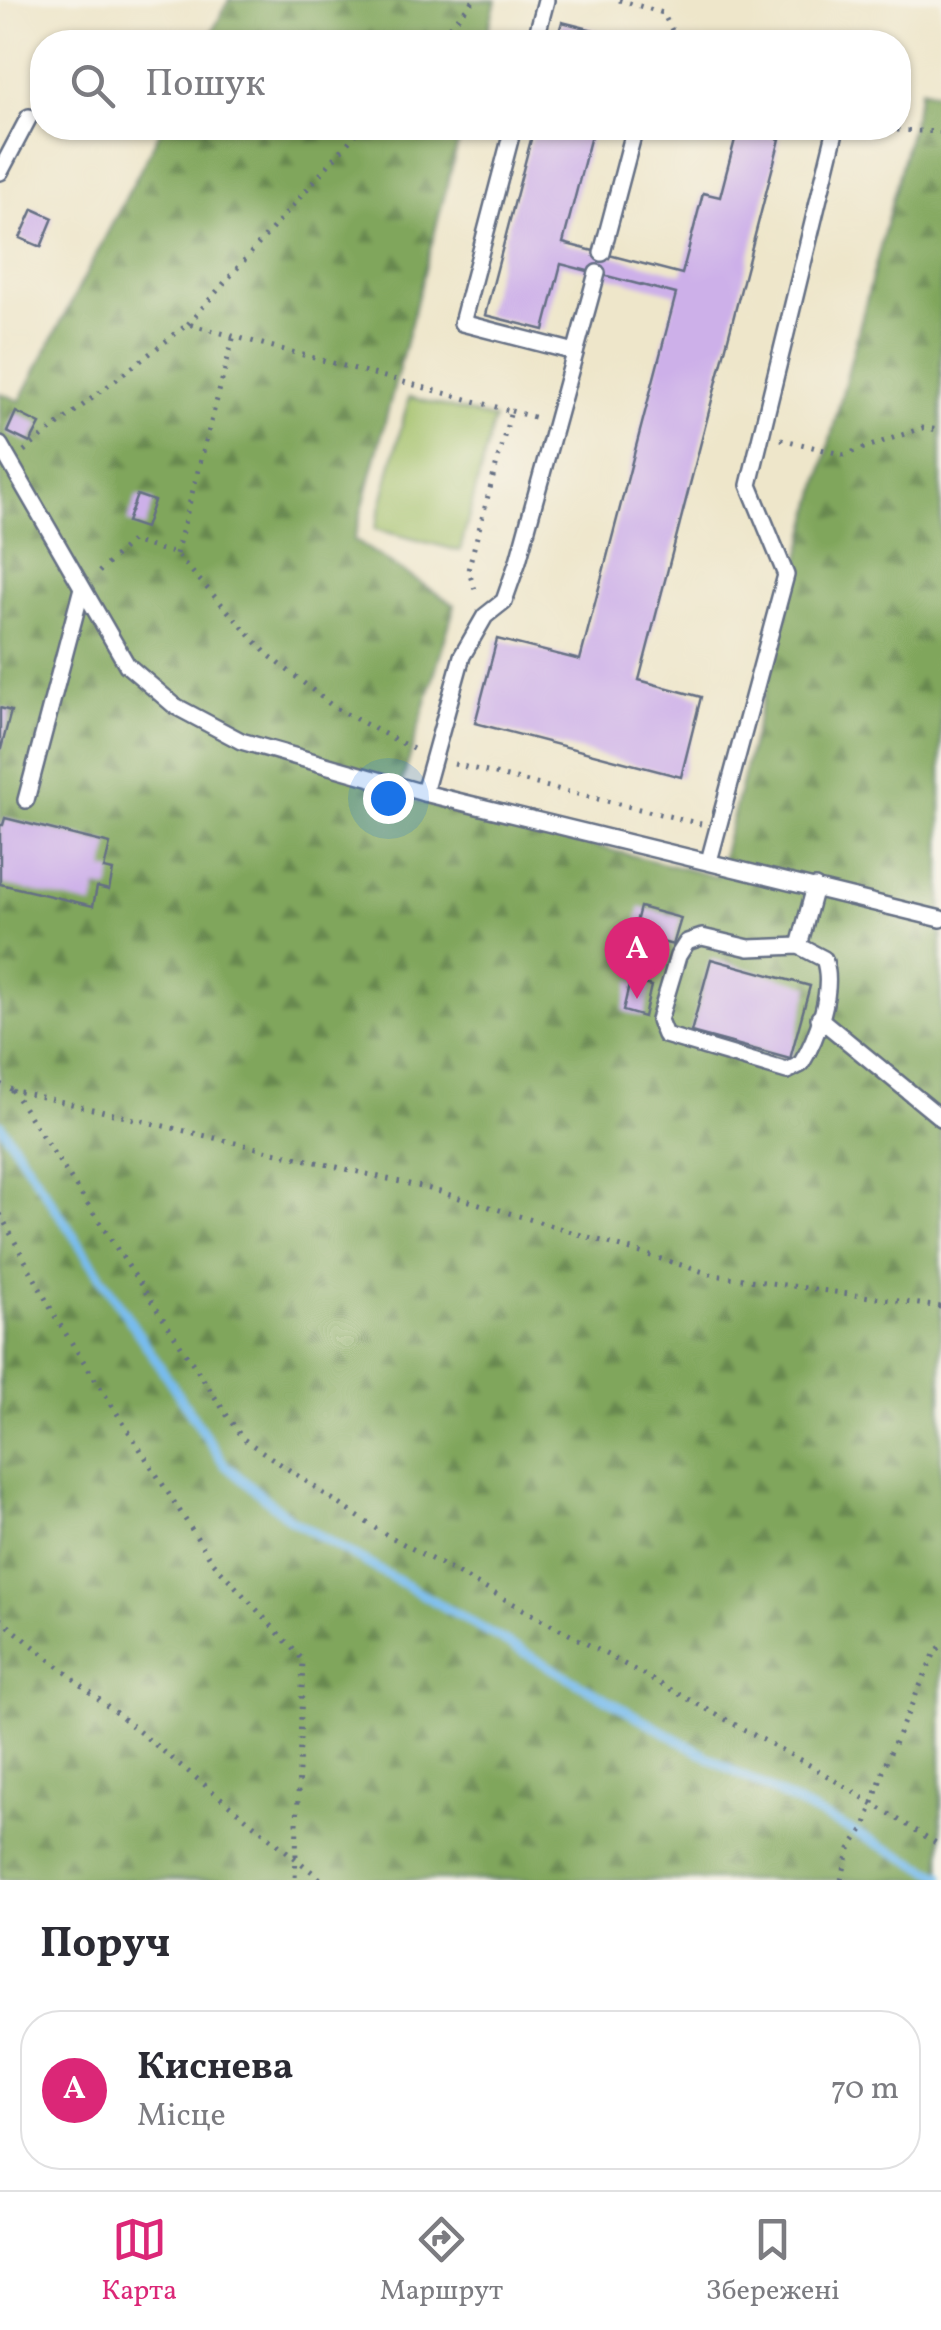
<!DOCTYPE html>
<html lang="uk">
<head>
<meta charset="utf-8">
<style>
  :root { --surface:#fff; --page:#f7f7f7; --text:#2b2b33; --muted:#7c7c81; --line:#e1e1e2; --accent:#db2777 }
  body { margin:0; font-family:Vollkorn,serif; background:var(--page); color:var(--text) }
  .you { position:absolute; left:388px; top:798px; width:35px; height:35px; margin:-25px; border:8px solid #fff; border-radius:50%; background:#1a73e8; box-shadow:0 0 0 15px #1a73e833 }
  .badge { display:grid; place-items:center; width:65px; height:65px; border-radius:50%; background:var(--accent); color:#fff; font-size:32px; font-weight:700 }
  .pin { position:absolute; translate:-50% -82px; filter:drop-shadow(0 2px 5px #0008) }
  .pin::after { content:''; position:absolute; top:52px; width:35px; height:30px; background:inherit; clip-path:polygon(0 0,100% 0,50% 100%) }
  .list { margin:0; padding:0; list-style:none }
  h2 { display:flex; justify-content:space-between; align-items:center; height:130px; margin:0; padding:0 40px; font-size:42px }
  h2 small { font-size:32px; font-weight:400; color:var(--muted) }
  .list li { display:grid; grid-template-columns:65px 1fr auto; gap:30px; align-items:center; box-sizing:border-box; height:160px; margin:0 20px 20px; padding:0 20px; border:2px solid var(--line); border-radius:40px }
  .list b { display:block; font-size:38px; white-space:nowrap }
  .list p { margin:0; font-size:32px; white-space:nowrap; color:var(--muted) }
  .list em { font-size:32px; font-style:normal; color:var(--muted) }
  .icon { flex:none; width:55px; height:55px; fill:none; stroke:currentColor; stroke-width:2; stroke-linecap:round; stroke-linejoin:round }
  .map { position:relative; flex:none; width:941px; height:1880px; overflow:hidden }
  .search { position:absolute; background:var(--surface); box-shadow:0 2px 8px #0004; left:30px; right:30px; top:30px; height:110px; display:flex; align-items:center; gap:25px; box-sizing:border-box; padding:0 35px; border-radius:40px; color:var(--muted); font-size:38px }
  .sheet { height:310px; background:var(--surface) }
  nav { display:flex; justify-content:space-around; align-items:center; box-sizing:border-box; height:140px; border-top:2px solid var(--line); background:var(--surface); font-size:28px; color:var(--muted) }
  nav a { display:grid; justify-items:center; gap:5px }
  nav .on { color:var(--accent) }
  .map>svg:first-child { display:block }
</style>
</head>
<body>
<div class="map">
<svg width="941" height="1880" viewBox="0 0 941 1880">
  <defs>
    <pattern id="forest-firs" width="22" height="20" patternUnits="userSpaceOnUse" patternTransform="scale(2.5)"><rect width="22" height="20" fill="#80a65c"/><path d="M5 1l3.5 6h-7zM16 11l3.5 6h-7z" fill="#68884f"/></pattern>
  </defs>
  <rect width="100%" height="100%" fill="#f7f3e8"/>
  <filter id="ink" filterUnits="userSpaceOnUse"><feTurbulence type="fractalNoise" baseFrequency=".01" numOctaves="2"/><feDisplacementMap in="SourceGraphic" scale="20" xChannelSelector="R" yChannelSelector="G"/><feConvolveMatrix kernelMatrix="1 2 1 2 8 2 1 2 1" color-interpolation-filters="sRGB"/></filter>
  <filter id="wash" filterUnits="userSpaceOnUse"><feTurbulence type="fractalNoise" baseFrequency=".0048" numOctaves="4" result="noise"/><feDisplacementMap in="SourceGraphic" scale="40" xChannelSelector="R" yChannelSelector="G"/><feGaussianBlur stdDeviation="2.25" result="paint"/><feColorMatrix in="noise" values="0 0 0 0 0 0 0 0 0 0 0 0 0 0 0 0 0 1.4 0 .05"/><feComposite in="paint" operator="in"/></filter>
  <g filter="url(#wash)">
    <rect width="100%" height="100%" fill="#eee6ca"/>
    <polygon fill="#a1c068" stroke="#5e7863" stroke-width="2.5" points="409,397 494,419 460,551 375,529"/>
    <g fill="url(#forest-firs)" stroke="#4e6a5d" stroke-width="2.5">
      <polygon points="229,0 496,0 485,42 207,42"/>
      <polygon points="921,89 941,94 941,1880 0,1880 0,393 20,401 162,128 462,128 354,540 455,605 398,796 717,877"/>
    </g>
    <g fill="none" stroke-linecap="round" stroke-linejoin="round">
      <polyline stroke="#78bcee" stroke-width="9" points="0,1124 225,1465 291,1520 733,1771 941,1876"/>
    </g>
    <g id="blocks">
      <g fill="#cdb0e9">
        <polygon points="562,22 617,36 615,42 556,42"/>
        <polygon points="534,128 593,128 563,243 682,274 703,193 720,197 738,128 780,139 639,680 701,697 681,777 475,723 497,639 580,660 676,294 561,264 544,330 485,315"/>
        <polygon points="33,209 53,218 41,247 20,238"/>
        <polygon points="16,412 40,424 30,443 7,432"/>
        <polygon points="137,495 154,501 145,528 127,522"/>
        <polygon points="0,708 11,711 1,749 0,749"/>
        <polygon points="5,818 110,844 104,869 113,871 109,890 97,887 93,906 0,884 0,825 3,825"/>
        <polygon points="640,907 681,918 673,945 633,934"/>
        <polygon points="711,959 810,986 790,1059 691,1032"/>
        <polygon points="630,981 651,986 644,1017 623,1011"/>
      </g>
    </g>
  </g>
  <g filter="url(#ink)">
    <use href="#blocks" fill-opacity="0" stroke="#656f84" stroke-width="2.5"/>
    <g fill="none" stroke-linecap="round" stroke-linejoin="round">
      <g stroke="#656f84" stroke-width="20">
        <g id="lane">
          <polyline points="535,42 546,0"/>
          <polyline points="513,128 462,323 575,352"/>
          <polyline points="0,172 29,117"/>
          <polyline points="602,253 635,128"/>
          <polyline points="0,445 127,665 175,706 241,741 424,793 941,919"/>
          <polyline points="424,793 462,656 485,616 504,601 518,561 597,273"/>
          <polyline points="26,800 82,588"/>
          <polyline points="709,861 786,575 749,485 836,128"/>
          <path d="M 702,937 L 749,948 L 799,946 L 824,959 C 835,989 817,1038 801,1064 L 787,1071 L 665,1035 L 659,1020 L 678,956 L 687,942 Z"/>
          <polyline points="799,946 815,887"/>
          <polyline points="819,1018 941,1118"/>
        </g>
      </g>
      <g stroke="#656f84" stroke-width="5" stroke-dasharray="2.5 8" stroke-linecap="butt">
        <polyline points="619,0 663,13 678,42"/>
        <polyline points="436,42 474,0"/>
        <polyline points="855,128 941,132"/>
        <polyline points="188,324 361,128"/>
        <polyline points="511,411 537,418"/>
        <polyline points="781,439 844,455 922,428 941,430"/>
        <polyline points="24,451 188,324 511,411 468,570 477,595"/>
        <polyline points="176,554 234,335"/>
        <polyline points="99,572 131,541 176,554 266,653 335,708 415,750"/>
        <polyline points="454,764 701,824"/>
        <polyline points="0,1084 12,1090 430,1189 714,1275 941,1307"/>
        <polyline points="12,1090 242,1438 378,1530 813,1767 941,1846"/>
        <polyline points="0,1214 57,1320 212,1561 303,1660 295,1880"/>
        <polyline points="0,1619 322,1880"/>
        <polyline points="841,1880 850,1849 865,1827 887,1760 936,1650 941,1647"/>
      </g>
      <use href="#lane" stroke="#fff" stroke-width="15"/>
    </g>
  </g>
</svg>
<div class="you"></div>
<div class="pin badge" style="left:637px;top:999px">A</div>
<div class="search"><svg class="icon" aria-label="search" viewBox="0 0 24 24"><circle cx="10" cy="10" r="6"/><path d="M15 15l6 6"/></svg>Пошук</div>
</div>
<section class="sheet">
<h2>Поруч<small></small></h2>
<ul class="list">
<li><span class="badge">A</span><div><b>Киснева</b><p>Місце</p></div><em>70 m</em></li>
</ul>
</section>
<nav>
<a class="on"><svg class="icon" aria-label="map" viewBox="0 0 24 24"><path d="M3 6l6-2 6 2 6-2v14l-6 2-6-2-6 2zM9 4v14M15 6v14"/></svg>Карта</a>
<a><svg class="icon" aria-label="directions" viewBox="0 0 24 24"><path d="M12 3l9 9-9 9-9-9zM9 14v-3h6M13 9l2 2-2 2"/></svg>Маршрут</a>
<a><svg class="icon" aria-label="saved" viewBox="0 0 24 24"><path d="M7 4h10v16l-5-4-5 4z"/></svg>Збережені</a>
</nav>
</body>
</html>
